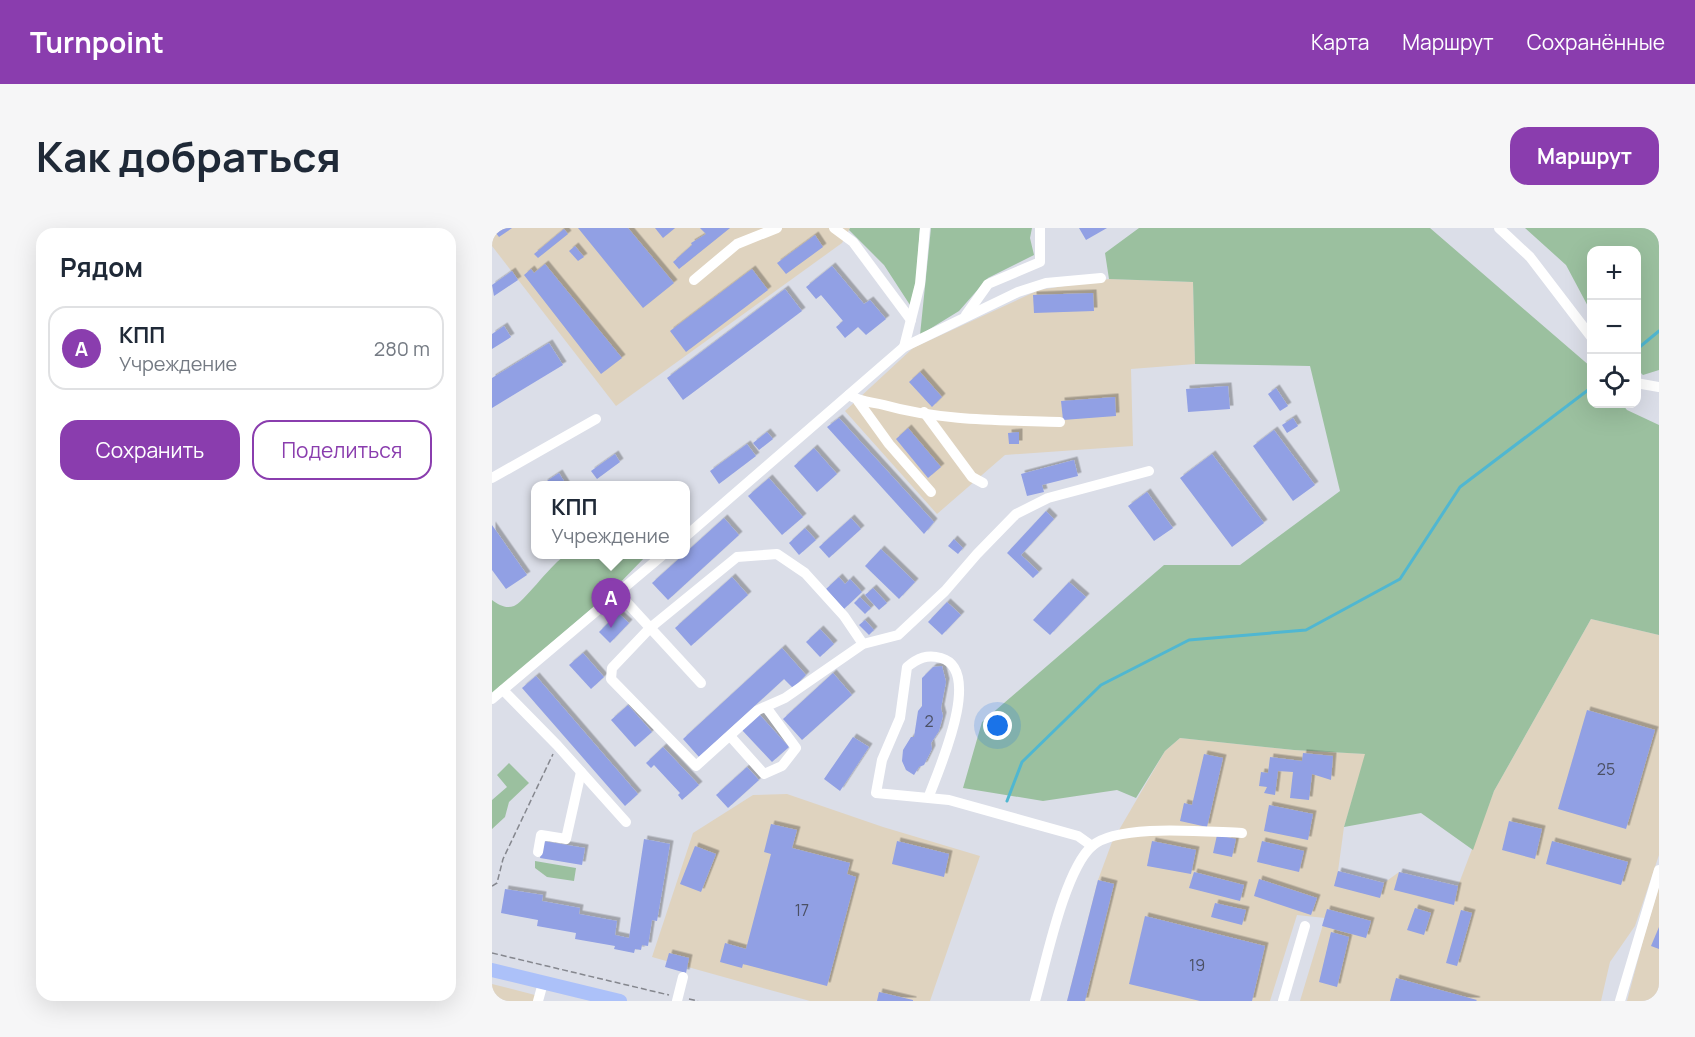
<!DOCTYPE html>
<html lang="ru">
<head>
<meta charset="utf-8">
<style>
  :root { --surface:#fff; --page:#f6f6f7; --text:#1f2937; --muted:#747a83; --line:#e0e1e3; --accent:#8a3dae }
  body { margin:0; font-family:Manrope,sans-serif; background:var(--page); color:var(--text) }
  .controls { position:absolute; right:18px; top:18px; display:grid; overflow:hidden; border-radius:12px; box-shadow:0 6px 24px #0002 }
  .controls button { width:54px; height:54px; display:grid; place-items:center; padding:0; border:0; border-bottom:2px solid var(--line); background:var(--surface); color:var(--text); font:30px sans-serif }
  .you { position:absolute; left:506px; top:498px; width:21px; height:21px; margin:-15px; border:4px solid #fff; border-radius:50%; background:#1a73e8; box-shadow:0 0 0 9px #1a73e833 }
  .badge { display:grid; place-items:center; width:39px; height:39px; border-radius:50%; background:var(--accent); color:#fff; font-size:20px; font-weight:700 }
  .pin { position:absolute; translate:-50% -50px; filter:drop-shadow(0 2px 3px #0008) }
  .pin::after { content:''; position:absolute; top:32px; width:21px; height:18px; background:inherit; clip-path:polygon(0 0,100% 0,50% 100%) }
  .popup { position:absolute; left:39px; top:253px; width:159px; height:78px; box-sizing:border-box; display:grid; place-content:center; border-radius:12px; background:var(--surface); filter:drop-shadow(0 2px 4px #0005); font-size:20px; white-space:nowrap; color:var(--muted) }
  .popup b { font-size:22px; color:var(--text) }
  .popup::after { content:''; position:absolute; left:50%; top:100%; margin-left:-12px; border:12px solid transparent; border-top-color:var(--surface) }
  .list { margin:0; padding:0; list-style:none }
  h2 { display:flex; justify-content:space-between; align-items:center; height:78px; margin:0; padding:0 24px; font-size:26px }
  h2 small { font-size:20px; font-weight:400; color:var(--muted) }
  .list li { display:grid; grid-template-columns:39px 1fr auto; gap:18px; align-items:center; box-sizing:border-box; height:84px; margin:0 12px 12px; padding:0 12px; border:2px solid var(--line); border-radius:18px }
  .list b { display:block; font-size:22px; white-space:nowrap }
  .list p { margin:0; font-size:20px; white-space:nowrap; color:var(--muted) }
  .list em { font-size:20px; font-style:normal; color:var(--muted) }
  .actions { display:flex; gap:12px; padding:18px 24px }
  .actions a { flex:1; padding:14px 0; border:2px solid var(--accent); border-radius:18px; text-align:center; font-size:21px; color:var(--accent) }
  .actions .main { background:var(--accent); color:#fff }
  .icon { flex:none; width:33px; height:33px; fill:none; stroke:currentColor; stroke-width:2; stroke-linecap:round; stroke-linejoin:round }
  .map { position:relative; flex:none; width:1167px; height:773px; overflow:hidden; border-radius:18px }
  header { display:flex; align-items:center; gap:36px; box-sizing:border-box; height:84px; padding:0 30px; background:var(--accent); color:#fff }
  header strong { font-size:28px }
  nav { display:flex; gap:33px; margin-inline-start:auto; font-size:21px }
  .intro { display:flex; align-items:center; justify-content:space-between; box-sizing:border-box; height:144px; padding:0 36px }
  h1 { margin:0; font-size:42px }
  .button { padding:15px 27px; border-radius:18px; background:var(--accent); color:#fff; font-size:21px; font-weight:700 }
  main { display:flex; gap:36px; padding:0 36px }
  aside { flex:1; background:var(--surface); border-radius:18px; box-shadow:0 6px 24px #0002 }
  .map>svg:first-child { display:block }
</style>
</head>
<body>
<header>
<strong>Turnpoint</strong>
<nav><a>Карта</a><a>Маршрут</a><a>Сохранённые</a></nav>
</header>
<div class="intro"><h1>Как добраться</h1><a class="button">Маршрут</a></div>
<main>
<aside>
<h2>Рядом<small></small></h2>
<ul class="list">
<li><span class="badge">A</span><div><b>КПП</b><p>Учреждение</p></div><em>280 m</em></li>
</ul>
<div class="actions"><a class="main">Сохранить</a><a>Поделиться</a></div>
</aside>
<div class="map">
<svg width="1167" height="773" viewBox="0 0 1167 773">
  <defs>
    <filter id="shadow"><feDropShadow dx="3.5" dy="-3.5" stdDeviation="0" flood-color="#0004"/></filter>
  </defs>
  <rect width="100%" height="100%" fill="#dbdee8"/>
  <g fill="#dfd3bf">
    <polygon points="0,0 358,0 350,15 124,178 0,18"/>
    <polygon points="617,51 701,54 703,136 639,141 641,218 513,227 445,286 353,183 421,120 547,62"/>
    <polygon points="1099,391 1167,407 1167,627 1143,698 1118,734 1109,773 808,773 833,690 805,687 778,773 575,773 606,652 620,614 673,523 688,510 802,522 874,526 852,599 846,643 892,655 907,644 966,658 1002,563"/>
    <polygon points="295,566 391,599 488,628 438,773 318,773 160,729 201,605 261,567"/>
    <polygon points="1167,659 1167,773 1135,773 1153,705"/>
    <polygon points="0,756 43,767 42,773 0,773"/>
  </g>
  <g fill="#9bc09f">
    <polygon points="358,0 428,0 424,54 418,77 392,37 357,2"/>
    <polygon points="439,0 540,0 538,10 542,27 496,50 467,83 428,107"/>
    <polygon points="647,0 938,0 1099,139 1100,176 1130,176 1135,182 1167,197 1167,407 1099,391 1002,563 981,622 929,585 852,599 873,526 802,522 688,510 673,523 644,570 625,562 551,573 471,560 490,494 672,337 748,337 848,263 818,138 703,136 701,54 617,51 613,25"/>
    <polygon points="1033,0 1167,0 1167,142 1151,147 1145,141 1144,22 1100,22 1099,84 1074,37"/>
    <path d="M 123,327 L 155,327 L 120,363 L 0,466 L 0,372 C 7,377 14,381 22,378 C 31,375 57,339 71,329 L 89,331 Z"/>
    <polygon points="17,535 37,555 17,574 13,589 0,601 0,572 15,559 5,547"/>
    <polygon points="43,633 84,640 82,653 55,649 43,640"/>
  </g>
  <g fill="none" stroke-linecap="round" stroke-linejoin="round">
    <g stroke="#50b7d1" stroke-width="3">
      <polyline points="1144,122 1167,103"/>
      <polyline points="515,573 530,534 609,457 697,412 814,402 908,351 968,259 1100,159"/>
    </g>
  </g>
  <g fill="#91a0e4" filter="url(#shadow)">
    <polygon points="0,0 20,0 7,9"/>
    <polygon points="86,0 136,0 182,55 151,80"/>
    <polygon points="163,0 183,0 171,10"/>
    <polygon points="208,0 238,0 187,41 181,34 200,17 199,15 214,6"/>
    <polygon points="587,0 615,0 594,12"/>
    <polygon points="72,1 76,6 46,30 42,26"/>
    <polygon points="323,7 331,19 294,46 285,35"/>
    <polygon points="83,18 92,29 86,33 77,23"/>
    <polygon points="53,36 130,130 109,146 32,47 39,41 42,45"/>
    <polygon points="340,38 372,76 378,72 394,91 374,107 366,99 353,110 344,99 351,93 329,67 324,71 314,59"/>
    <polygon points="260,41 276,62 194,124 178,103"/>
    <polygon points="20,43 26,52 2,68 0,57"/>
    <polygon points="293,61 310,83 191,172 175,150"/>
    <polygon points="601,65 602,83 542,85 541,67"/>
    <polygon points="12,98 19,109 0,121 0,106"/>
    <polygon points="57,115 71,137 0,180 0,150"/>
    <polygon points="428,144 450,169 440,179 417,154"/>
    <polygon points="736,158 738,181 696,184 694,161"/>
    <polygon points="784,160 796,178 788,183 776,166"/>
    <polygon points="623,169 624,188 571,192 569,173"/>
    <polygon points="347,190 442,294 432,306 335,199"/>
    <polygon points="801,190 806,198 795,205 790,197"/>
    <polygon points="416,200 449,239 436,250 404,211"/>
    <polygon points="782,202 823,257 801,273 761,218"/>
    <polygon points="275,204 281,211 267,222 261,215"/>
    <polygon points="527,204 527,216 517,216 516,205"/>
    <polygon points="255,216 264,228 227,256 218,243"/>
    <polygon points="322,220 345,246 325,264 302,238"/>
    <polygon points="123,226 128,234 105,251 99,243"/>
    <polygon points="720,226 772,295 740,319 688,250"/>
    <polygon points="582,232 586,248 550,257 552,264 535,268 529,246"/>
    <polygon points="67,245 75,258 54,258 52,255"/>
    <polygon points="277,250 311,289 290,307 256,268"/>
    <polygon points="655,264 681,300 662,313 636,278"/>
    <polygon points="554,283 562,291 529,327 547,344 541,350 515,325"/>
    <polygon points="232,290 247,307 176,372 160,355"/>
    <polygon points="359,290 369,301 337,330 327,319"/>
    <polygon points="0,297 35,347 14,361 0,342"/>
    <polygon points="313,300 324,312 307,327 297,315"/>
    <polygon points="462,311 471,320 466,326 456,318"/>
    <polygon points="389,321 423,354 407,371 373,338"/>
    <polygon points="240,349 256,367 199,418 183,400"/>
    <polygon points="347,349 353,356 358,351 370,364 352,381 334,361"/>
    <polygon points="577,354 594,369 558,407 541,392"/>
    <polygon points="381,360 395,375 387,382 373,367"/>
    <polygon points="368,369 379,380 373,386 362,375"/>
    <polygon points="455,374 469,387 450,407 436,394"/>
    <polygon points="126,385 137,395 118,415 107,404"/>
    <polygon points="373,392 382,402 377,407 367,397"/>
    <polygon points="328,401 342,416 328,429 314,414"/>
    <polygon points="290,420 314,447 301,460 292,451 207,529 191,511"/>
    <polygon points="91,425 112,449 99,461 77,437"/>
    <polygon points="450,438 454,454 449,480 451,488 447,503 439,515 440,521 432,537 427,539 422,547 414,542 410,533 411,522 419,509 422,509 426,483 430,478 430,450 441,439"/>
    <polygon points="341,445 360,467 310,512 291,491"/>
    <polygon points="44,448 146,566 133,578 30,460"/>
    <polygon points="136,477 160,504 143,519 119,492"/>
    <polygon points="1095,482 1163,502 1134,601 1066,581"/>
    <polygon points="266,485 297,519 280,534 249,501"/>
    <polygon points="361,509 377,519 348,563 332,551"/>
    <polygon points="171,519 207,557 190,572 186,567 188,565 162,537 159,540 154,535"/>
    <polygon points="811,525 841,528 839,552 820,546 817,572 798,570 801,544 786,543 783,567 772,565 775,559 767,558 769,544 776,545 778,529 810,533"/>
    <polygon points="712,526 731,530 715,599 688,593 692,575 700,577"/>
    <polygon points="255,539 267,552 236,580 224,567"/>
    <polygon points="777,577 821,586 816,612 772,603"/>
    <polygon points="1017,593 1050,601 1043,631 1010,622"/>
    <polygon points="279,596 305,602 300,620 358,635 355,646 364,649 335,758 251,736 250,740 228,734 233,715 254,721 279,626 272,624"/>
    <polygon points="725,607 744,611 740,629 721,625"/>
    <polygon points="152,611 178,616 165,693 160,692 156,718 150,717 149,722 143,721 142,725 122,721 123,718 83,711 84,705 45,698 46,692 9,685 13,661 51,667 50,673 88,680 87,686 125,693 123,707 137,710"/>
    <polygon points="51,613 93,620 90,637 48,630"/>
    <polygon points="405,613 457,626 452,649 400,636"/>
    <polygon points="660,613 704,622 699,646 655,638"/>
    <polygon points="770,613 812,623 807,644 765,634"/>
    <polygon points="1060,613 1136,634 1129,657 1054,636"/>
    <polygon points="203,618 224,626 209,664 188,656"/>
    <polygon points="846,643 892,655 888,670 842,658"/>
    <polygon points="702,644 752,657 748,673 697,660"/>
    <polygon points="907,644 966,658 962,677 902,662"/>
    <polygon points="767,651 825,670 819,687 762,668"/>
    <polygon points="606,652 622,656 593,773 575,773"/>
    <polygon points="723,675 754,682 750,697 719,689"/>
    <polygon points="923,680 939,685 932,707 915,702"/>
    <polygon points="835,681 879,693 874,710 830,698"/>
    <polygon points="969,682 980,685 965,738 954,735"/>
    <polygon points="653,688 773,718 760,773 708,773 637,756"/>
    <polygon points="1167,699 1167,721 1159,718"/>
    <polygon points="839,704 857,709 845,759 827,754"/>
    <polygon points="177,725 197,730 194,745 173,739"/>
    <polygon points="904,750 985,772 984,773 898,773"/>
    <polygon points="387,764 421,772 421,773 385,773"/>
  </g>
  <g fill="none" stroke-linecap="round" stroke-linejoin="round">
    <g stroke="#85878e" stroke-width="1.5" stroke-dasharray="6 3" stroke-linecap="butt">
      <polyline points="0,658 5,655 11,631 61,526"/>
      <polyline points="0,725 177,767"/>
      <polyline points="197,771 206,773"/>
    </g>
    <g stroke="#fff" stroke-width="10">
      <polyline points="342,0 361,14 419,92"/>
      <polyline points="1007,0 1038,29 1100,110"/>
      <polyline points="202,52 245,16 285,0"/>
      <polyline points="474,87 496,56 548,34 548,0"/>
      <polyline points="412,119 428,56 433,0"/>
      <polyline points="1144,155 1167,159"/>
      <path d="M 357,167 C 368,174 380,174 392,177 C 448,193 511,192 568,194"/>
      <polyline points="366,173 397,216 439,264"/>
      <polyline points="432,184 480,249 491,255"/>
      <polyline points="0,250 104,191"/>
      <polyline points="194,308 412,119 526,64 554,55 609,50"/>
      <polyline points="127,366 209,455"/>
      <polyline points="371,416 352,388 313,345 285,326 245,329 158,400 120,440 119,451 204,538 266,482 293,470 371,416 406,407 453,363 485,326 524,286 556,270 657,243"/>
      <polyline points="11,462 65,517 134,594"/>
      <polyline points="0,471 172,326"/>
      <polyline points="238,508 272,546 290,538 304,520 274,479"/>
      <path d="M 437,568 C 446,543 492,442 449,430 C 435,426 426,430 415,439 L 408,490 L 390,532 L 384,565 L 457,572 L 586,608 L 600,618"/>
      <polyline points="46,624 49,607 74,611 89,544"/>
      <polyline points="46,773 51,755"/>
      <polyline points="185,773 191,749"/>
      <path d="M 543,773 C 554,735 572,643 600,618 C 626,595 715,604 750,605"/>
      <polyline points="791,773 813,698"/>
      <polyline points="1128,773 1167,642"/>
    </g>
    <polyline stroke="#acc1f9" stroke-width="14" points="0,742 128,773"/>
  </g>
  <g text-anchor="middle" stroke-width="5" stroke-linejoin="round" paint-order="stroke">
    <g font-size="16" fill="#4b5064">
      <text x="437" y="499">2</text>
      <text x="1114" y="547">25</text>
      <text x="310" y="688">17</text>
      <text x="705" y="743">19</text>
    </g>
  </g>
</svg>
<div class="controls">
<button>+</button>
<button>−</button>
<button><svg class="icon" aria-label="locate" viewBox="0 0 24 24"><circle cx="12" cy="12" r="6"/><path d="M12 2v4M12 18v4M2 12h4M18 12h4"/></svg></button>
</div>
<div class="you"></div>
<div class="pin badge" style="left:119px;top:400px">A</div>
<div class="popup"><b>КПП</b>Учреждение</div>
</div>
</main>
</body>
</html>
